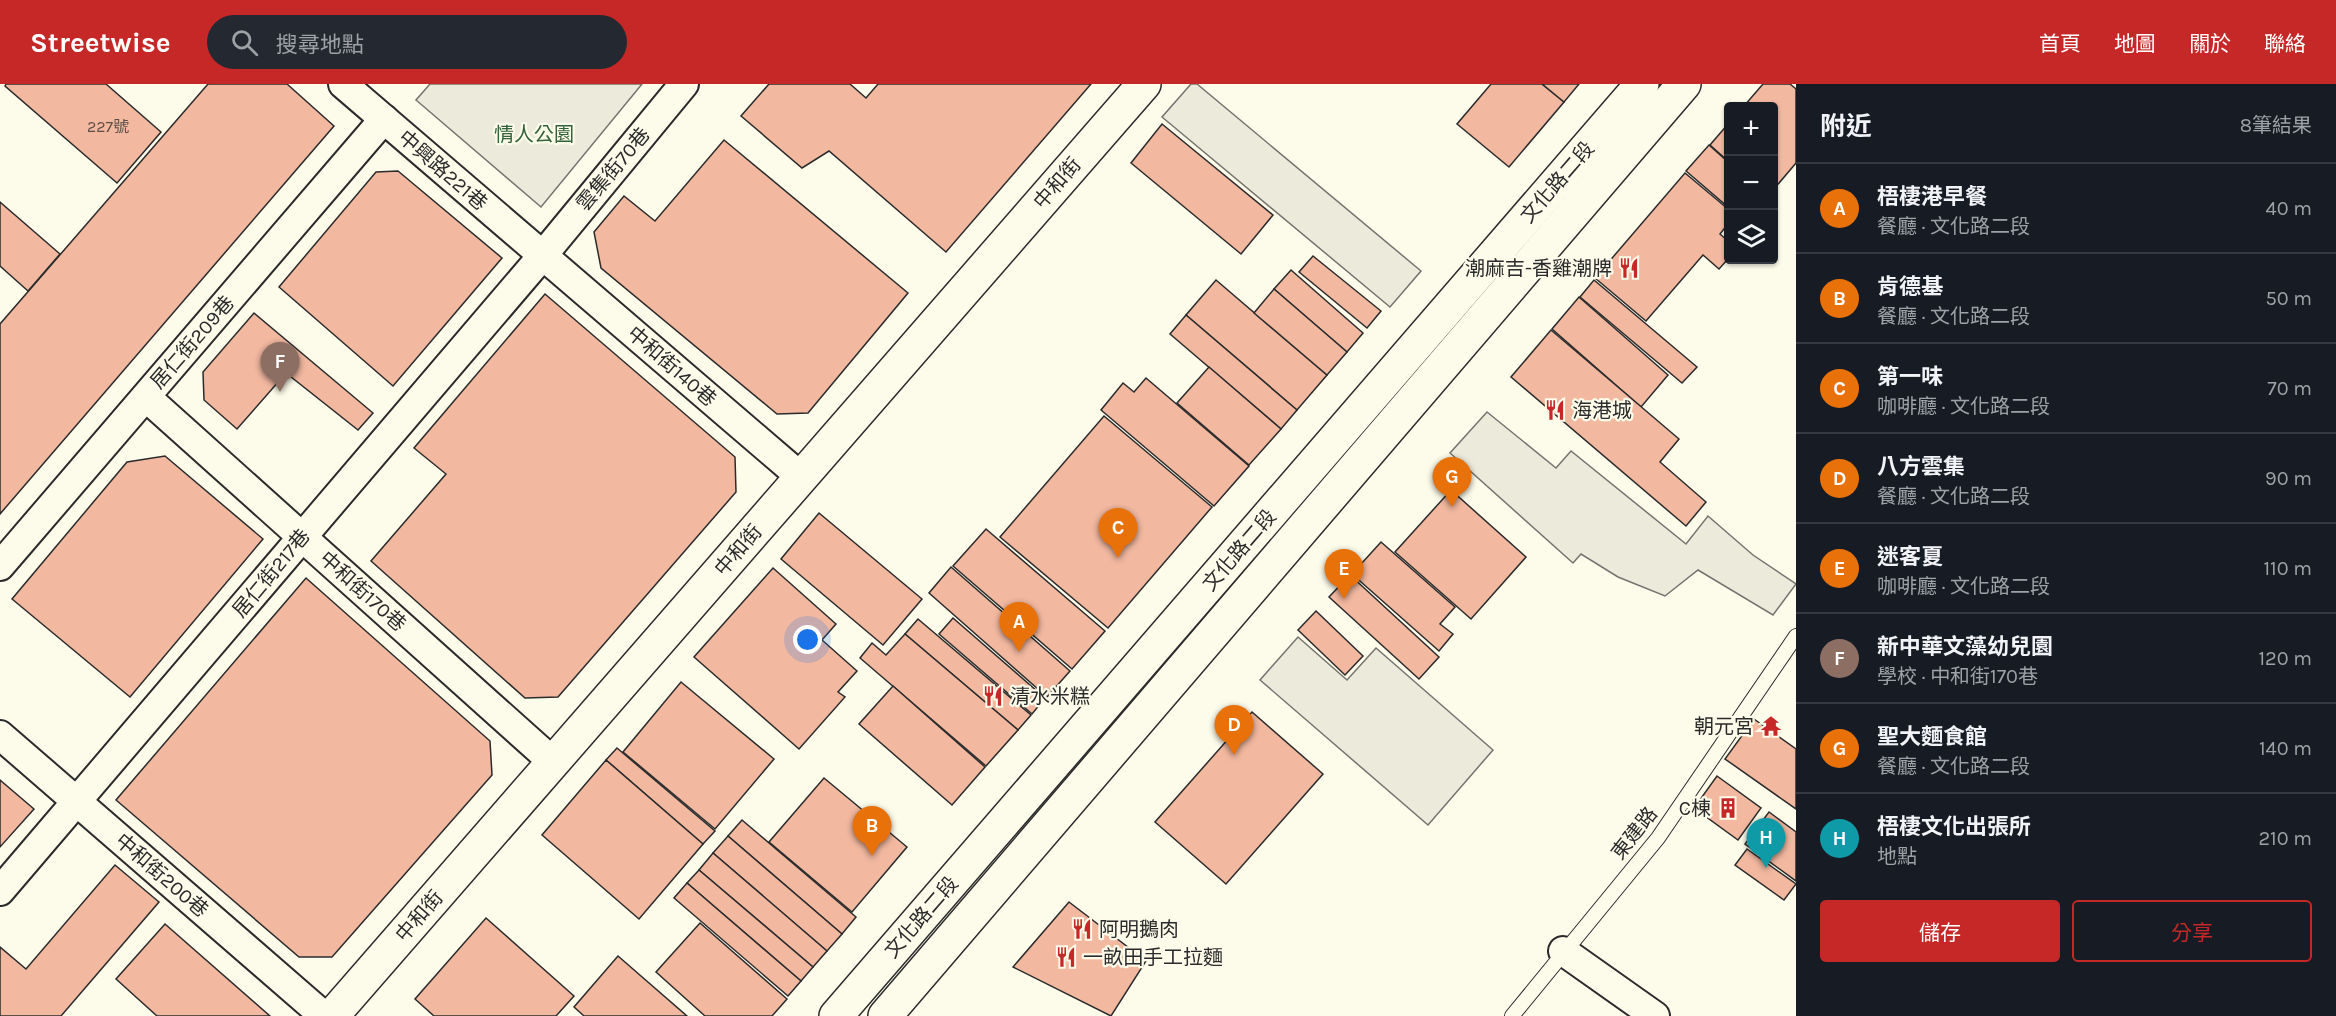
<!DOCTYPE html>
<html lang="zh-TW">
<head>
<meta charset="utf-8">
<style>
  :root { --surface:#171b24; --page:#242831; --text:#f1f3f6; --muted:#9ea1a6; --line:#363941; --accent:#c62828 }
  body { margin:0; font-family:Karla,"Noto Sans TC",sans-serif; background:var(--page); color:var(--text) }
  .controls { position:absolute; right:18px; top:18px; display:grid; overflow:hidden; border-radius:6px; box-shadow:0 2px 4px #0004 }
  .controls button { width:54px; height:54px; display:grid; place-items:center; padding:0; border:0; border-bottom:2px solid var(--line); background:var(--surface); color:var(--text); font:30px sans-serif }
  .you { position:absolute; left:808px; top:556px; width:21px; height:21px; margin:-15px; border:4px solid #fff; border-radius:50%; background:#1a73e8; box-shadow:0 0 0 9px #1a73e833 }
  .badge { display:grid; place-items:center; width:39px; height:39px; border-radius:50%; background:var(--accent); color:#fff; font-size:20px; font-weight:700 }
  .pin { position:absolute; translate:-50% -50px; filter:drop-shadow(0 2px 3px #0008) }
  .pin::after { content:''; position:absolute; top:32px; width:21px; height:18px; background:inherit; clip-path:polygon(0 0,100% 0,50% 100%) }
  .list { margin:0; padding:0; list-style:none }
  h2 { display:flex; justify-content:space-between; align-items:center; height:78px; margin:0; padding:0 24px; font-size:26px }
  h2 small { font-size:20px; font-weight:400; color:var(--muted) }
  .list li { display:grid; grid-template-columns:39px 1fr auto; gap:18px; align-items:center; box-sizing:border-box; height:90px; padding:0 24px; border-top:2px solid var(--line) }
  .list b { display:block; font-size:22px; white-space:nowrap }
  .list p { margin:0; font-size:20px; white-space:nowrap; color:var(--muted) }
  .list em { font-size:20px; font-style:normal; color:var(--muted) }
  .actions { display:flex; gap:12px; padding:18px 24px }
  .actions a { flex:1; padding:14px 0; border:2px solid var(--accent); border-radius:6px; text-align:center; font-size:21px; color:var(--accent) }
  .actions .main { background:var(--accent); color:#fff }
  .icon { flex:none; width:33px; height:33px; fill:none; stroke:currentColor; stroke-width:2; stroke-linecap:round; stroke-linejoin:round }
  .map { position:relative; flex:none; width:1796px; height:932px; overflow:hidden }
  header { display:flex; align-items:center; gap:36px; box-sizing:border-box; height:84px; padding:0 30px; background:var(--accent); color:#fff }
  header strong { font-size:28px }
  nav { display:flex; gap:33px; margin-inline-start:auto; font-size:21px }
  .search { width:420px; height:54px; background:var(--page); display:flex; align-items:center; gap:15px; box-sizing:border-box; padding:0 21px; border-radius:33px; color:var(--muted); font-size:22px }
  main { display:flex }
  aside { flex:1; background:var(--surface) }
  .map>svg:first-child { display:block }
</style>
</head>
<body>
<header>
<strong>Streetwise</strong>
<div class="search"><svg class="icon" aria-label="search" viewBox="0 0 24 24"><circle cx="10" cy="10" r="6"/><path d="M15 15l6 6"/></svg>搜尋地點</div>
<nav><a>首頁</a><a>地圖</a><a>關於</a><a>聯絡</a></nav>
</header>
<main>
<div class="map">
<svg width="1796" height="932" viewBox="0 0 1796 932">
  <rect width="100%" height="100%" fill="#fdfbea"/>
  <g fill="#ecebdb" stroke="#74746e" stroke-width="1.5">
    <polygon points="430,0 642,0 541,123 416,16"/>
    <polygon points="1191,0 1197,0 1421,187 1390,223 1162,33"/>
  </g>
  <g fill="#eceadb" stroke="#74746e" stroke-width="1.5">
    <polygon points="1487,328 1556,384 1571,367 1686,460 1708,432 1753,471 1796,500 1773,531 1698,486 1665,512 1618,493 1581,470 1573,479 1450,369"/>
    <polygon points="1298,553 1347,596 1376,564 1493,666 1428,741 1260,596"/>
  </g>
  <g fill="#f2b8a0" stroke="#2b2b2b" stroke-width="1.5">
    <polygon points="6,0 106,0 161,48 117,99 5,2"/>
    <polygon points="208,0 287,0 334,42 0,430 0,240"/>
    <polygon points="769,0 850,0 866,14 878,0 1091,0 946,168 829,67 802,84 741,32"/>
    <polygon points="1491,0 1542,0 1564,18 1509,83 1457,40"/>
    <polygon points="1542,0 1579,0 1564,18"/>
    <polygon points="1763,0 1790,0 1796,5 1796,79 1774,105 1774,22 1744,22"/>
    <polygon points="1162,40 1273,131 1241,170 1131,79"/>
    <polygon points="1728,40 1728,77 1710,61"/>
    <polygon points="724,56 908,209 808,329 777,330 601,184 594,148 624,112 655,137"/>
    <polygon points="1709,61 1728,78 1728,123 1686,87"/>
    <polygon points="398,87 502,174 393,302 279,203 376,88"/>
    <polygon points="1685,89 1728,125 1728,140 1720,150 1728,157 1728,175 1719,185 1703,171 1646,237 1595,194"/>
    <polygon points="0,118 60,170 28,207 0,182"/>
    <polygon points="1313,172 1381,227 1367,244 1299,188"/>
    <polygon points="1291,186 1363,249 1347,268 1274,205"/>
    <polygon points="1216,196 1327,291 1297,326 1186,231"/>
    <polygon points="1594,196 1697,283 1682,299 1580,213"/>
    <polygon points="1274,205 1347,268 1327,291 1254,229"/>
    <polygon points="545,210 735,373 736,408 558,613 525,614 371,477 446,390 414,364"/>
    <polygon points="1579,213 1668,291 1641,323 1552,245"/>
    <polygon points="254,229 373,329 358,346 286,289 237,345 204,316 203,288"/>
    <polygon points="1186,231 1297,326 1281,345 1170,250"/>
    <polygon points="1551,246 1679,355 1660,378 1706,418 1686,442 1511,293"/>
    <polygon points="1209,283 1281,345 1249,381 1177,319"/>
    <polygon points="1146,294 1249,382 1214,422 1101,326 1123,299 1134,308"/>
    <polygon points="1104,332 1212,423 1108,544 1000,453"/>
    <polygon points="165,372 263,455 130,613 12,515 127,378"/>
    <polygon points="1451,406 1526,473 1471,535 1395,468"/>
    <polygon points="819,429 922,515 883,561 781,475"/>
    <polygon points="986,445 1105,547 1072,585 953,482"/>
    <polygon points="1381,458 1455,523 1440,540 1453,550 1439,567 1352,490"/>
    <polygon points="951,483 1070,587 1047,613 929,509"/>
    <polygon points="773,484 836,540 822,556 857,587 838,608 845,613 799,665 694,573"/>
    <polygon points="1350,491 1439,573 1419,595 1329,513"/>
    <polygon points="306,494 490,657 492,691 332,873 299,873 116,716"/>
    <polygon points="1316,527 1363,572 1345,591 1298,546"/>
    <polygon points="953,534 1045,614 1032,630 939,550"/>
    <polygon points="918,535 1031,631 1018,646 905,550"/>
    <polygon points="905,550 1018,646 986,682 860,574 872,559 886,571"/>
    <polygon points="681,598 774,675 715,745 623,668"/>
    <polygon points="893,602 985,683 952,721 859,640"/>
    <polygon points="1252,628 1323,690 1226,800 1155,738"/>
    <polygon points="1754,635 1796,665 1796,725 1725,675"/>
    <polygon points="617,664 715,747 703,760 606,676"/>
    <polygon points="606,676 703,760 639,835 542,751"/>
    <polygon points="1717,692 1761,724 1738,756 1694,724"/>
    <polygon points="824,694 907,763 852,828 769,758"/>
    <polygon points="0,696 34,725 0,763"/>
    <polygon points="1769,728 1796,748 1796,797 1745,760"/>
    <polygon points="742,736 856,833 842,850 728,752"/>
    <polygon points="728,752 842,850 827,867 713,769"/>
    <polygon points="1747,765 1796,800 1784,816 1735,781"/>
    <polygon points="713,769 827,867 813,883 699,786"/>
    <polygon points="115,781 159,818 61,932 0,932 0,863 26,885"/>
    <polygon points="699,786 813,883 801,897 687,799"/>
    <polygon points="687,799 801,897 788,912 674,814"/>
    <polygon points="1069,818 1146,877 1111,932 1013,883"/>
    <polygon points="486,834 574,912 556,932 434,932 415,915"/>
    <polygon points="700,839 787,915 772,932 705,932 656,888"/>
    <polygon points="165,840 270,932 157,932 116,895"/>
    <polygon points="618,872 687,932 584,932 574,923"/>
  </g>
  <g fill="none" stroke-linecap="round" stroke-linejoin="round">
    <g stroke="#2b2b2b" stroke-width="16">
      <polyline id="service" points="1512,932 1658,754 1796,552"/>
    </g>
    <g stroke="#2b2b2b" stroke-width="32">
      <g id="minor">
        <polyline points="343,0 801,393"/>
        <polyline points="146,313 553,678"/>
        <polyline points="0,482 384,35"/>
        <polyline points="0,651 324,932"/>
        <polyline points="0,807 543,171 684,0"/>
        <polyline points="1563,867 1655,932"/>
      </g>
    </g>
    <g stroke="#2b2b2b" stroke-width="36">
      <g id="tertiary">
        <polyline points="332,932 1144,0"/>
        <polyline points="836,932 1642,0"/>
        <polyline points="885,932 1684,0"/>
      </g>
    </g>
    <use href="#service" stroke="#fdfbea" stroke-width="14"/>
    <use href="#minor" stroke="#fdfbea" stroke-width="28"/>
    <use href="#tertiary" stroke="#fdfbea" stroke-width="33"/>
  </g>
  <defs>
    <g id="restaurant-bare" transform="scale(1.62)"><path d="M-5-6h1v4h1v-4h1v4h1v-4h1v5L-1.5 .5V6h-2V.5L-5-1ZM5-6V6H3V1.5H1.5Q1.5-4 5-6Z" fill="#c62828" stroke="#fdfbea" stroke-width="2.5" paint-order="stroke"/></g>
    <g id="temple-bare" transform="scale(1.62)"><path d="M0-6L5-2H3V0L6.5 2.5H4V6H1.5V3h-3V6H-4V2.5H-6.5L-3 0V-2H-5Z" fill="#c62828" stroke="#fdfbea" stroke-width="2.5" paint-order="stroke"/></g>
    <g id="building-bare" transform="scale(1.62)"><path d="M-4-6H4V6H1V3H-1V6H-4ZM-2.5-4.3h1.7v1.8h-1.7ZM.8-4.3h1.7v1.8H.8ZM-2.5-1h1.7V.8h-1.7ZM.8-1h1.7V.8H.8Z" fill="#c62828" stroke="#fdfbea" stroke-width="2.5" paint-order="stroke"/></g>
  </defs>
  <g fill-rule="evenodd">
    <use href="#restaurant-bare" x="1629" y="184"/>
    <use href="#restaurant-bare" x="1555" y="326"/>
    <use href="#restaurant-bare" x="993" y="612"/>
    <use href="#temple-bare" x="1771" y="642"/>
    <use href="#building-bare" x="1728" y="724"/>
    <use href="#restaurant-bare" x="1082" y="845"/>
    <use href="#restaurant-bare" x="1066" y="873"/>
  </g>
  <g text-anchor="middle" stroke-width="4.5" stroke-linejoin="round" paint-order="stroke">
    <g font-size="16" fill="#5d4e48">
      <text x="108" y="48">227號</text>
    </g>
    <g font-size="20" fill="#34623c" stroke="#fdfbea">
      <text x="534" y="57">情人公園</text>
    </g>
    <g font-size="20" fill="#2b2b2b" stroke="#fdfbea">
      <text transform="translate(613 85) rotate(-50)" y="7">雲集街70巷</text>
      <text transform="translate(443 86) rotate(41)" y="7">中興路221巷</text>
      <text transform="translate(1557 98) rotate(-49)" y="7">文化路二段</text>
      <text transform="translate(1057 99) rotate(-49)" y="7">中和街</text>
      <text transform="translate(192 258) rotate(-49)" y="7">居仁街209巷</text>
      <text transform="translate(672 282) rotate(41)" y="7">中和街140巷</text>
      <text transform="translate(738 466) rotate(-49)" y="7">中和街</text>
      <text transform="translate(1239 466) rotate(-49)" y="7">文化路二段</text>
      <text transform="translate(271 489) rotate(-50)" y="7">居仁街217巷</text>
      <text transform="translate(363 507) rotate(42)" y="7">中和街170巷</text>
      <text transform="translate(1634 749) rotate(-52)" y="7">東建路</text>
      <text transform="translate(162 791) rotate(41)" y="7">中和街200巷</text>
      <text transform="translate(419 832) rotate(-49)" y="7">中和街</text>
      <text transform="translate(921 833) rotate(-49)" y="7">文化路二段</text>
    </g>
    <g font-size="20" fill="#2b2b2b" stroke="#fdfbea" text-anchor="start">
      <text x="1612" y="191" text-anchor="end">潮麻吉-香雞潮牌</text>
      <text x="1572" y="333">海港城</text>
      <text x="1010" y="619">清水米糕</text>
      <text x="1754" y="649" text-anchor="end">朝元宮</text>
      <text x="1711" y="731" text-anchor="end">C棟</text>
      <text x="1099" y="852">阿明鵝肉</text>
      <text x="1083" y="880">一畝田手工拉麵</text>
    </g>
  </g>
</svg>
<div class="controls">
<button>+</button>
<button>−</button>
<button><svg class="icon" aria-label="layers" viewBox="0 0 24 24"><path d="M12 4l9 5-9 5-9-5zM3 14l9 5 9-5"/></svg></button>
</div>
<div class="you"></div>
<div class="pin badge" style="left:1019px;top:568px;background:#e8710a">A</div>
<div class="pin badge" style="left:872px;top:772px;background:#e8710a">B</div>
<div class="pin badge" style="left:1118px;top:474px;background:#e8710a">C</div>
<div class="pin badge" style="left:1234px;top:671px;background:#e8710a">D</div>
<div class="pin badge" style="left:1344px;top:515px;background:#e8710a">E</div>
<div class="pin badge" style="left:280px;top:308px;background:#8d6e63">F</div>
<div class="pin badge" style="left:1452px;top:423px;background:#e8710a">G</div>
<div class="pin badge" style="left:1766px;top:784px;background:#0f9aa8">H</div>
</div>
<aside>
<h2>附近<small>8筆結果</small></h2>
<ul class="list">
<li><span class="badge" style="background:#e8710a">A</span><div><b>梧棲港早餐</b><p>餐廳 · 文化路二段</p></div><em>40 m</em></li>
<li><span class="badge" style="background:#e8710a">B</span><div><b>肯德基</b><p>餐廳 · 文化路二段</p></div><em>50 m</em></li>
<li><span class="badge" style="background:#e8710a">C</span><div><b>第一味</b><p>咖啡廳 · 文化路二段</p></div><em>70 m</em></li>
<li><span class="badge" style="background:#e8710a">D</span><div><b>八方雲集</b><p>餐廳 · 文化路二段</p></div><em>90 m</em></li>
<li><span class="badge" style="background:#e8710a">E</span><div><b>迷客夏</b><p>咖啡廳 · 文化路二段</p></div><em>110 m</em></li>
<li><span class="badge" style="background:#8d6e63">F</span><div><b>新中華文藻幼兒園</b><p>學校 · 中和街170巷</p></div><em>120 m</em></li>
<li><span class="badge" style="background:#e8710a">G</span><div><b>聖大麵食館</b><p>餐廳 · 文化路二段</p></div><em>140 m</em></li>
<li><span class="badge" style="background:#0f9aa8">H</span><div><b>梧棲文化出張所</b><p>地點</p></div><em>210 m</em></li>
</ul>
<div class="actions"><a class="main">儲存</a><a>分享</a></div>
</aside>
</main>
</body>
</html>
